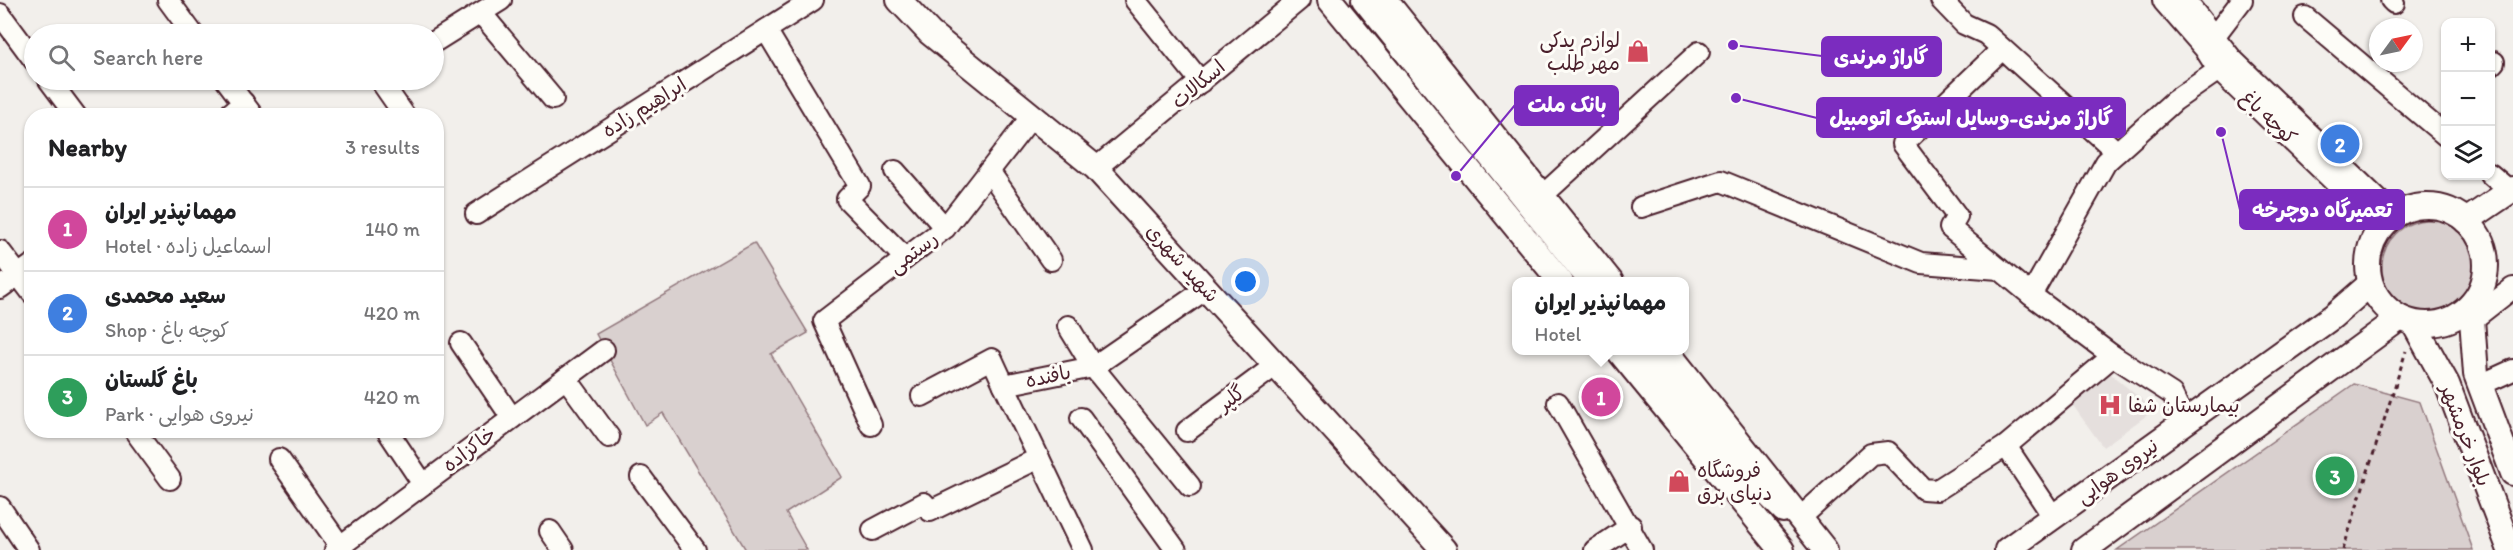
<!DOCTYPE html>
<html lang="en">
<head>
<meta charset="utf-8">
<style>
  :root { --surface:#fff; --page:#f6f6f6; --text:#202124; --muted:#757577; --line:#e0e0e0; --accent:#d1495b }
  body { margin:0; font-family:Itim,"Playpen Sans Arabic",sans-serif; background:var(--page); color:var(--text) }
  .controls { position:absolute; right:18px; top:18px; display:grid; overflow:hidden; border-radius:12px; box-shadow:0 2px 4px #0004 }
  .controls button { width:54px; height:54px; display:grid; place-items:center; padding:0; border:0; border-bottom:2px solid var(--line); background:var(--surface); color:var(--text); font:30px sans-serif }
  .compass { position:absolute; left:2369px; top:18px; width:54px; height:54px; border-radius:50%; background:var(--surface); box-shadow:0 2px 4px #0004; rotate:57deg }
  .you { position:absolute; left:1246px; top:282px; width:21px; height:21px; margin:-15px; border:4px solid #fff; border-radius:50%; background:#1a73e8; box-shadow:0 0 0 9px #1a73e833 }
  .badge { display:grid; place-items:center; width:39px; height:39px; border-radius:50%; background:var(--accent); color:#fff; font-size:20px; font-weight:700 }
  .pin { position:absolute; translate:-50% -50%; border:3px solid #fff; box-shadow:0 2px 6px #0006 }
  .popup { position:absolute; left:1512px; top:277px; width:177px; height:78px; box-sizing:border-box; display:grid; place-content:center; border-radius:12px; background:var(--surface); filter:drop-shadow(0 2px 4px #0005); font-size:20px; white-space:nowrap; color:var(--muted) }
  .popup b { font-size:22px; color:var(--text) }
  .popup::after { content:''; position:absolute; left:50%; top:100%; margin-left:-12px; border:12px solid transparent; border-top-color:var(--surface) }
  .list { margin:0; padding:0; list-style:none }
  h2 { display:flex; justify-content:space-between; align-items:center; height:78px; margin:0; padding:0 24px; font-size:26px }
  h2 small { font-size:20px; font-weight:400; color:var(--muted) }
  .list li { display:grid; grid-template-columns:39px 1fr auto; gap:18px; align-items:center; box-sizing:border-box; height:84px; padding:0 24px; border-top:2px solid var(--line) }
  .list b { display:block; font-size:22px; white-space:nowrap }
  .list p { margin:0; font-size:20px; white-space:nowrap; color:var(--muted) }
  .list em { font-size:20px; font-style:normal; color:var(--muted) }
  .icon { flex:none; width:33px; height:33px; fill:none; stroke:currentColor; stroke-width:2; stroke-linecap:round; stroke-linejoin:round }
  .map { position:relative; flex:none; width:2513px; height:550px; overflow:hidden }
  .search { position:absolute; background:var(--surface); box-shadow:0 2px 4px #0004; left:24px; top:24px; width:420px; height:66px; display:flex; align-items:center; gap:15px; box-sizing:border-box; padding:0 21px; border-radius:33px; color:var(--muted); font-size:22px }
  .panel { position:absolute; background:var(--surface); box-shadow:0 2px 4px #0004; left:24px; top:108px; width:420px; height:330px; border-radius:24px }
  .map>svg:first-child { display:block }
</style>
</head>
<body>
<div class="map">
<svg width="2513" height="550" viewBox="0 0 2513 550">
  <rect width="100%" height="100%" fill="#f2efeb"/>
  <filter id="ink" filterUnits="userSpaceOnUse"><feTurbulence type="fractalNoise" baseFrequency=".0167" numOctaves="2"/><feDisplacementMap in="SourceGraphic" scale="12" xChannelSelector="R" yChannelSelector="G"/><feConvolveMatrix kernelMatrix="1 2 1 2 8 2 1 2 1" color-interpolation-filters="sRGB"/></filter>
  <g filter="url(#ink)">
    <polygon fill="#e5dfdd" points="2105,369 2154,410 2103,447 2069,400"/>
    <g fill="#d9d0cf" stroke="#92787d" stroke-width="1.5">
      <circle cx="2429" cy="267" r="47"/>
      <polygon points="754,243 808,333 771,354 842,477 786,513 807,550 746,550 663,413 645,425 596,334"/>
      <polygon points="2354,384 2420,402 2473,550 2117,550"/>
    </g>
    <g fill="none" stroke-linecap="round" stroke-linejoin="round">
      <g stroke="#4a1f2b" stroke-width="24">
        <g id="minor">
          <polyline points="168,0 193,34"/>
          <polyline points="1135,0 1201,82"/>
          <polyline points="1362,0 1589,282"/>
          <polyline points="1941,0 1964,24 1986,34 2117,152"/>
          <polyline points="2185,0 2232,59 2394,215"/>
          <polyline points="2391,0 2394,3"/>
          <polyline points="481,13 553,99"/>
          <polyline points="0,14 34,60"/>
          <polyline points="2305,17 2446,136"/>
          <polyline points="766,30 860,186 847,199 905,258"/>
          <polyline points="434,42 501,0"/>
          <polyline points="2207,46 2242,0"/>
          <polyline points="2002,49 1903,144 1957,216 1950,228 2031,295 2113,356 2172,394 2185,421"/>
          <polyline points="2490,66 2494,62"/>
          <polyline points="49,80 76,116"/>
          <polyline points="226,80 253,116"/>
          <polyline points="380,80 405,116"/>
          <polyline points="227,116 244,103"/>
          <polyline points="1096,168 1299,0"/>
          <polyline points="895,171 945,228"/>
          <polyline points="989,171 1051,260"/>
          <polyline points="2490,174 2510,191"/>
          <polyline points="1542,196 1699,52"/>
          <polyline points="1641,207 1721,181 1921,263 1999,269"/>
          <polyline points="476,214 813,0"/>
          <polyline points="0,251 32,293"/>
          <polyline points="0,288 32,265"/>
          <polyline points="2031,295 2106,162 2174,101 2220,69"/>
          <polyline points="2472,320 2513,288"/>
          <polyline points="461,343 512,418"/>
          <polyline points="1644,350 1735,464 1783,512"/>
          <polyline points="566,378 609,437"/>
          <polyline points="1004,385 1083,550"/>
          <polyline points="2480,385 2513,370"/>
          <polyline points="922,396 992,359 1004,385 1093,367 1068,326"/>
          <polyline points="1558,403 1642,550"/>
          <polyline points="1081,418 1176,550"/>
          <polyline points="871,425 824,321 945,228 1032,116"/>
          <polyline points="134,430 170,479"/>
          <polyline points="387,430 423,484"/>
          <polyline points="1187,431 1276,365"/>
          <polyline points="2006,446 2054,518"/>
          <polyline points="279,459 343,550"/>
          <polyline points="641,477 695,550"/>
          <polyline points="1190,486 1093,367 1206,289"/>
          <polyline points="0,507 29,550"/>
          <polyline points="1800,518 1871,454 1888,452 1923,489 1937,490 2006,446 2113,356"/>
          <polyline points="873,530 924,503 930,511 1039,458"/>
          <polyline points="550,531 563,550"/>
          <polyline points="335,550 604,350"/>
          <polyline points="1595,550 1631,526"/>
        </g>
      </g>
      <g stroke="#4a1f2b" stroke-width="28">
        <g id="major">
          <polyline points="899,0 930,33 1096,168 1444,550"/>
          <polyline points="1330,0 1561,282"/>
          <polyline points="1385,0 1611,282"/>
          <polyline points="2165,0 2206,47 2220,69 2382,225"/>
          <circle cx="2427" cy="265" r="59"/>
          <polyline points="2466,221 2513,189"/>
          <polyline points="2471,305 2476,374 2513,473"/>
          <polyline points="2414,324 2447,384 2510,550"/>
          <polyline points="1618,350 1782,550"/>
          <polyline points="1666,350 1825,550"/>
          <polyline points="2007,550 2332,317 2370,284"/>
          <polyline points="2084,550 2400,318"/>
        </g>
      </g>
      <polyline stroke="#4a1f2b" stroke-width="3" stroke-dasharray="4.5 4.5" stroke-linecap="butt" points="2343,550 2406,351"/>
      <use href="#minor" stroke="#fdfcf7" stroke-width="20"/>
      <use href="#major" stroke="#fdfcf7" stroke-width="24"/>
    </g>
  </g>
  <defs>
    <g id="shop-bare" transform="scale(1.8)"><path d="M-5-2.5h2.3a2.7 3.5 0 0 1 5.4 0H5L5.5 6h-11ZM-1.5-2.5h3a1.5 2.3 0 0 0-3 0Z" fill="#d1495b" stroke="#fdfcf7" stroke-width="2.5" paint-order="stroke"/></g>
    <g id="hospital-bare" transform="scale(1.8)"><path d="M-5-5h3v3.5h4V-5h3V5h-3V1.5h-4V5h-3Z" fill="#d1495b" stroke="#fdfcf7" stroke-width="2.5" paint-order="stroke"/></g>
  </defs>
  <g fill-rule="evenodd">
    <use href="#shop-bare" x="1638" y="51"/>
    <use href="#hospital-bare" x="2110" y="405"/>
    <use href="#shop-bare" x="1679" y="481"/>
  </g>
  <g text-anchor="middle" stroke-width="6" stroke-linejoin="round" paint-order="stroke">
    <g font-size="20" fill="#4a1f2b" stroke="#fdfcf7" text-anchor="start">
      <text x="1620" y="47" text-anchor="end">لوازم یدکی<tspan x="1620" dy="23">مهر طلب</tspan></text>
      <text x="2128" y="412">بیمارستان شفا</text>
      <text x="1697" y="477">فروشگاه<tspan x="1697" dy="23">دنیای برق</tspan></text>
    </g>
    <g font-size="20" fill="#4a1f2b" stroke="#fdfcf7">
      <text transform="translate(1198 84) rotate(-40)" y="7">اسکالات</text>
      <text transform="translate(644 107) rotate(-32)" y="7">ابراهیم زاده</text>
      <text transform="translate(2269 117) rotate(44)" y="7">کوچه باغ</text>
      <text transform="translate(913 252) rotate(-37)" y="7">رستمی</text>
      <text transform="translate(1183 263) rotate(48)" y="7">شهید شهری</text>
      <text transform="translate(1048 376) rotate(-12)" y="7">بافنده</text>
      <text transform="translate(1231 398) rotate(-37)" y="7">گلپر</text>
      <text transform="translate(2466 435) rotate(69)" y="7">بلوار خرمشهر</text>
      <text transform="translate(469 449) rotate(-37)" y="7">خاکزاده</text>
      <text transform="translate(2117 471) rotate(-36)" y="7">نیروی هوایی</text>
    </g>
  </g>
  <path fill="none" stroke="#7b2cbf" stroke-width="2" d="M1733 45L1822 56M1456 176L1515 105M1736 98L1817 118M2221 132L2240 210"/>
  <g fill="#7b2cbf" stroke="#fdfcf7" stroke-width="2">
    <circle cx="1733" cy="45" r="6"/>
    <circle cx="1456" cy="176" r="6"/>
    <circle cx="1736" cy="98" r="6"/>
    <circle cx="2221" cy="132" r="6"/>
  </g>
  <g fill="#7b2cbf" stroke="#7b2cbf" stroke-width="2">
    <rect x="1822" y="37" width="119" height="39" rx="6"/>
    <rect x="1515" y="86" width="103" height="39" rx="6"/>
    <rect x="1817" y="98" width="308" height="39" rx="6"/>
    <rect x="2240" y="190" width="164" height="39" rx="6"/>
  </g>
  <g font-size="21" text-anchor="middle" font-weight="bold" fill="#fff">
    <text x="1881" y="64">گاراژ مرندی</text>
    <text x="1567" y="112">بانک ملت</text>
    <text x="1971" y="125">گاراژ مرندی-وسایل استوک اتومبیل</text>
    <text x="2322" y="217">تعمیرگاه دوچرخه</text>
  </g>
</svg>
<div class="controls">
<button>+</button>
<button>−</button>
<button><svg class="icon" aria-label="layers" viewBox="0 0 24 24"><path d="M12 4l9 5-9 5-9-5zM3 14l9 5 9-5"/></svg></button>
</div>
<svg class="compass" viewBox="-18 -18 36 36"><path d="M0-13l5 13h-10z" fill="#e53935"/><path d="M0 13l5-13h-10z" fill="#757577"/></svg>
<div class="you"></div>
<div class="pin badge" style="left:1601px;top:397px;background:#d1479c">1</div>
<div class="popup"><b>مهمانپذیر ایران</b>Hotel</div>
<div class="pin badge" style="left:2340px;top:144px;background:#3f7fe0">2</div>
<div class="pin badge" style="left:2335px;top:476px;background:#2e9e5b">3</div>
<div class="search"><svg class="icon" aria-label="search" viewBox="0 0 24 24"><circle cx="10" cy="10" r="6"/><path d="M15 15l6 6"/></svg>Search here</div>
<section class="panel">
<h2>Nearby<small>3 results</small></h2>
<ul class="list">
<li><span class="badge" style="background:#d1479c">1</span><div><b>مهمانپذیر ایران</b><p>Hotel · اسماعیل زاده</p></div><em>140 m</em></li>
<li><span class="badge" style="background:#3f7fe0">2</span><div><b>سعید محمدی</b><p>Shop · کوچه باغ</p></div><em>420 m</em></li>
<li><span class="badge" style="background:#2e9e5b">3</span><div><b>باغ گلستان</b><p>Park · نیروی هوایی</p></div><em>420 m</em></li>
</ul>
</section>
</div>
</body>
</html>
